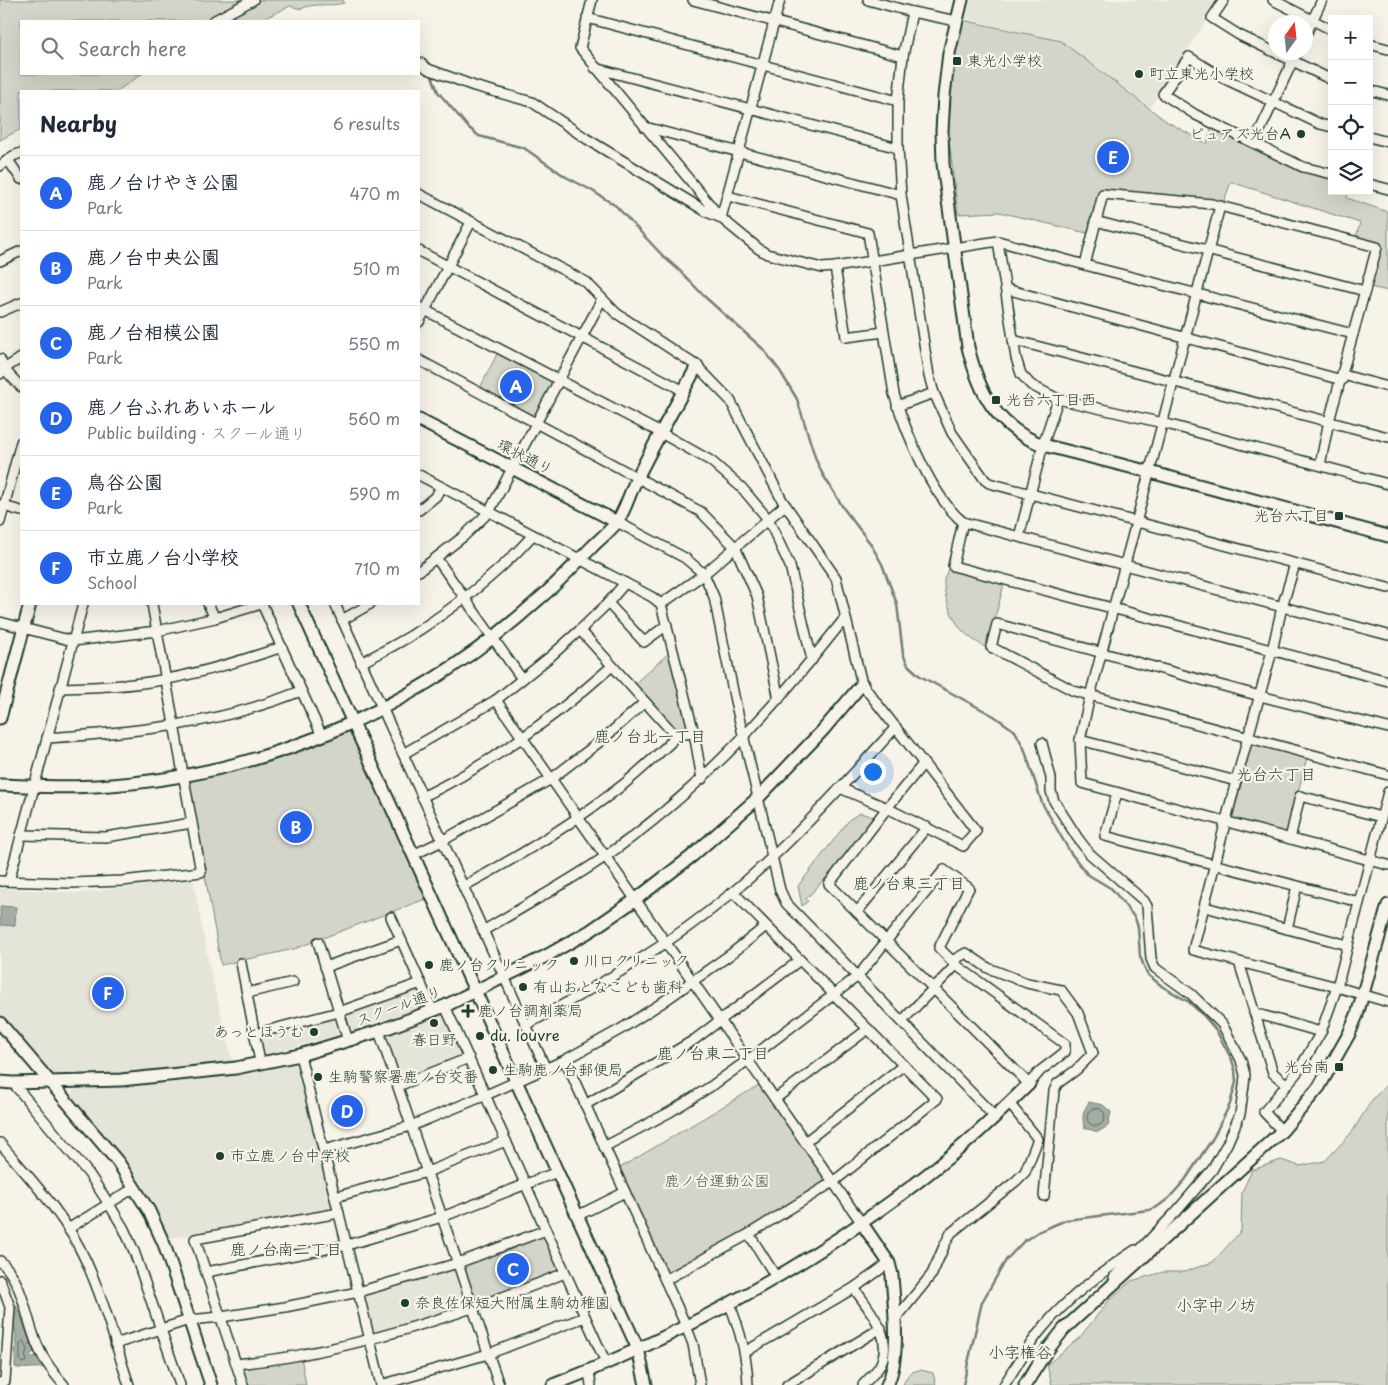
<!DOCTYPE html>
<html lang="en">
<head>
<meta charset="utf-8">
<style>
  :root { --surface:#fff; --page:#f2f2f3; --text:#1f2937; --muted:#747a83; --line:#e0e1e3; --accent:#2563eb }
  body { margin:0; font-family:"Playpen Sans","Klee One",sans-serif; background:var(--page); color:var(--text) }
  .controls { position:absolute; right:15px; top:15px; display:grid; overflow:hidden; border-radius:0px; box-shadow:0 5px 20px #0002 }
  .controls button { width:45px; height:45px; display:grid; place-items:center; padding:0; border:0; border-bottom:1px solid var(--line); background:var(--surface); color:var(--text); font:25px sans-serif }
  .compass { position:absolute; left:1268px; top:15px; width:45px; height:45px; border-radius:50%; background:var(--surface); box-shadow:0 5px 20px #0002; rotate:15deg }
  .you { position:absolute; left:872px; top:771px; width:18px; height:18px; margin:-12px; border:4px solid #fff; border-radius:50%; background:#1a73e8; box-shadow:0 0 0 8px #1a73e833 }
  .badge { display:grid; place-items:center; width:32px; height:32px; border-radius:50%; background:var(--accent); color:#fff; font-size:16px; font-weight:700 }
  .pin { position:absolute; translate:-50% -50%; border:2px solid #fff; box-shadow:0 1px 5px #0006 }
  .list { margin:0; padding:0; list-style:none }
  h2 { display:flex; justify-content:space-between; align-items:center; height:65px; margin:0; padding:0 20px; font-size:21px }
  h2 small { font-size:16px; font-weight:400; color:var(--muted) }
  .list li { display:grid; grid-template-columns:32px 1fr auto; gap:15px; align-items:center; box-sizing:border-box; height:75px; padding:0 20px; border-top:1px solid var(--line) }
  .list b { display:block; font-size:19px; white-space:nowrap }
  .list p { margin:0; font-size:16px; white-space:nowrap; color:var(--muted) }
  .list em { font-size:16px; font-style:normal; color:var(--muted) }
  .icon { flex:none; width:28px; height:28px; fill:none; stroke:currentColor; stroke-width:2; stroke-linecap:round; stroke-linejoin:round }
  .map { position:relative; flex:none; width:1388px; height:1385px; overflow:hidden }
  .search { position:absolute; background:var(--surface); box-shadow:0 5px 20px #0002; left:20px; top:20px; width:400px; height:55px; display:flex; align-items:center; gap:12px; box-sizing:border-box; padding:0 18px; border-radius:0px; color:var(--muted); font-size:19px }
  .panel { position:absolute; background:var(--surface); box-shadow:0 5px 20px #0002; left:20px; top:90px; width:400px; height:515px; border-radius:0px }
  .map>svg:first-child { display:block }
</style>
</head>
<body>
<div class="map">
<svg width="1388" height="1385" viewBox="0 0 1388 1385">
  <rect width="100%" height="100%" fill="#f7f3e8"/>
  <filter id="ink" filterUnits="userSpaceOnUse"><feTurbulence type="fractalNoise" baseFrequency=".02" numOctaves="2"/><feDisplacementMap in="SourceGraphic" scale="10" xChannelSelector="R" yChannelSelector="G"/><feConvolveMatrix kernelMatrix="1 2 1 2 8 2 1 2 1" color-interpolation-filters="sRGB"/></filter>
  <g filter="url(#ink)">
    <g fill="#e5e4d9">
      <polygon points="971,0 1220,0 1150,107 1061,41 966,19"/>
      <polygon points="193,879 210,969 233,1063 141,1073 52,1079 0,1017 0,888 81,893"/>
      <polygon points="415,989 421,991 426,1003 422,1007 354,1030 348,1029 344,1018 347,1013 378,1003"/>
      <polygon points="439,1014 445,1016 462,1053 459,1059 400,1081 385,1038 389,1034"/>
      <polygon points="332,1017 337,1020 341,1031 336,1036 266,1054 260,1051 259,1040 262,1035"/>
      <polygon points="295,1060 300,1064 334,1203 329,1210 236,1229 169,1238 151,1205 72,1103 72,1090 167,1084"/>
      <polygon points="450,1268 456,1271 467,1302 464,1307 375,1333 370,1330 362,1297 365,1293"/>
    </g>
    <g fill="#d3d5ca" stroke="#79897f">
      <path d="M 0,0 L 343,0 L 344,3 C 329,7 314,2 301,9 L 290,6 L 259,21 L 21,21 L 21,74 L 142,74 L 117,91 L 21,91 L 21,129 L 0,140 Z"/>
      <polygon points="962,20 1061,41 1166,121 1207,144 1212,126 1332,178 1332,191 1348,191 1347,198 1388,212 1388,291 1370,287 1381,245 1356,237 1360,223 1231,182 1223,204 1103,191 1087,233 999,212 958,214 947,124 949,81"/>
      <polygon points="498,352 554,381 535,419 479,390"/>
      <path d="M 948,569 L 1004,584 L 987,648 C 978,643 968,637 961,629 C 952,618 943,596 944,580 C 944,577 947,573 948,569 Z"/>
      <polygon points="670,652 688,722 681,731 674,730 634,684"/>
      <polygon points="350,731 354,734 428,898 294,949 221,965 188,780 265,763"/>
      <polygon points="1256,743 1307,757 1288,831 1284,833 1232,819 1251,745"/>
      <polygon points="860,813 874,817 874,821 845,857 806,899 808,901 802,906 798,886 850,819"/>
      <polygon points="1388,1083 1388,1385 1052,1385 1047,1365 1080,1337 1111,1298 1131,1281 1163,1272 1184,1272 1213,1262 1241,1231 1242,1192 1252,1170 1281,1160 1300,1166 1325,1161 1352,1132 1372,1100"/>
      <polygon points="761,1084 826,1176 823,1183 749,1232 671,1274 665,1272 618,1169"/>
      <polygon points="544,1235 562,1273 475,1304 464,1265"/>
      <polygon points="301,1357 306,1385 246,1385 241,1367"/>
      <path d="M 921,1370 L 933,1373 L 936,1385 L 903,1385 C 907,1375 910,1371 921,1370 Z"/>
    </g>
    <g fill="#a4ada3" stroke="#6f8077">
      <polygon points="0,906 16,907 15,926 0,925"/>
      <path d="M 1089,1102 L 1103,1105 L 1111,1112 L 1108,1126 L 1098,1132 L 1085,1128 C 1081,1117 1083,1111 1089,1102 Z"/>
      <path d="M 13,1305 L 17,1306 L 34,1352 L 30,1355 L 32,1358 L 36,1356 L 43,1368 C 34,1367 22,1370 15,1367 L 16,1331 L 13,1331 Z"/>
    </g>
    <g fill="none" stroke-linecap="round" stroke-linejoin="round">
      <g stroke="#546a60" stroke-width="1">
        <circle cx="1096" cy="1117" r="9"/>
        <polygon points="23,1341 28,1349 25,1355 27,1361 22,1363 20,1360 20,1344"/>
      </g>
      <polyline stroke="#6f8077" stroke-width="2.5" points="431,73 438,92 468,127 479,136 524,148 566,177 591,190 616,206 663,256 680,271 705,297 763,349 780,371 797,399 816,460 822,473 844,509 870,543 882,564 897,604 903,654 908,665 920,676 994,716 1015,731 1024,748 1042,803 1070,852 1087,874 1112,889 1135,918 1138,927 1140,956 1147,974 1163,987 1189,1002 1204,1016 1216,1030 1232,1060 1235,1070 1236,1082 1230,1104 1213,1138 1185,1180 1169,1198 1157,1207 1149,1210 1066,1220 1038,1232 1024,1241 1006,1260 982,1302 963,1385"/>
      <g stroke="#1f3d34" stroke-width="12">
        <g id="minor">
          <polyline points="592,0 580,48 721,218 759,249 767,254 822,268 835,267 998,241 1085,265 1353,334"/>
          <polyline points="693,0 903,56"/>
          <polyline points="868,0 912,12 957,21"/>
          <polyline points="1224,0 1212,18 1239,35 1332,80"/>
          <polyline points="1273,0 1332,30"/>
          <polyline points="912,12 903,56 898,101 898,148 901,195 929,376 934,393 952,433 985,480 989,483 1388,588"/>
          <polyline points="587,18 898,101"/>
          <polyline points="213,21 253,0"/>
          <polyline points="1306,34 1322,0"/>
          <polyline points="1369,44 1388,49"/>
          <polyline points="419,62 428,69 474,86 532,102 587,139 707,212 719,217"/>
          <polyline points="595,68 898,148"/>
          <polyline points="1369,90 1388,95"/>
          <polyline points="645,127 901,195"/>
          <polyline points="1332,127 1320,124 1221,77 1189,57 1163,94 1196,115 1303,167 1332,174"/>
          <polyline points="1369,137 1388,142"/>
          <polyline points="1254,143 1297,52"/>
          <polyline points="8,160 21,179"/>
          <polyline points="0,166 13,156 21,153"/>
          <polyline points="1369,184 1388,189"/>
          <polyline points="419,194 586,282 616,313 697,366 730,400 782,500 836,578 862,684 976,831 963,846 887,808 840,788"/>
          <path d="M 728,196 L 868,233 L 894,394 C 906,432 932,497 963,522 L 1388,635"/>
          <polyline points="1220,206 1090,696 1080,740 1082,783 1388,865"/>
          <polyline points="721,218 780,0"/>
          <polyline points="1095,221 1365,291"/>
          <polyline points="998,241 1016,358 1021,374 1031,385 1058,399 1163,423 1388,484"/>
          <polyline points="419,251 684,391"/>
          <polyline points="0,261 21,251"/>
          <polyline points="1085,265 1103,194 1212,204 1377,247 1329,421 1320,465"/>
          <polyline points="835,267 846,337 884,332"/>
          <polyline points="1006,289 1342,380"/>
          <polyline points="419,307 661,433 711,461 742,488 768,519 790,566 812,660"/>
          <polyline points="0,312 21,303"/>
          <polyline points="419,322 471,222"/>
          <polyline points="1013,340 1388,437"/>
          <polyline points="0,359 4,369 21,387"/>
          <polyline points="419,360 701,512 735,547 757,596 779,699"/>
          <polyline points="0,374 4,369 21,358"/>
          <polyline points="1343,375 1388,387"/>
          <polyline points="897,406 934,393"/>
          <polyline points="419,475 652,597 661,604 694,733 702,779"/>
          <polyline points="0,505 21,511"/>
          <polyline points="419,510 436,496 441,487"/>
          <polyline points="0,522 21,442"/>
          <polyline points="617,522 685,558 704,574 714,597 735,701 780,890 786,903 995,1117"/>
          <polyline points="963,522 953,566 1388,681"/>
          <polyline points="1019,537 1043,445 1058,399"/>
          <polyline points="437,559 522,679"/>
          <polyline points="1295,564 1282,607 1272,651 1236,781 1193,950 1337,987 1388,1002"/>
          <polyline points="419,571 464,536 489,512 602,299"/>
          <polyline points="608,603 644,642 667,625"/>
          <polyline points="208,604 215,618"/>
          <polyline points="262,604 322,736"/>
          <polyline points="335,604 546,1069"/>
          <polyline points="661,604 704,574 785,505"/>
          <polyline points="342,620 370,604"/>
          <polyline points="0,622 73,641 157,631 215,618 261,604"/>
          <polyline points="580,630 675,735"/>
          <path d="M 361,663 C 379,653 398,644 415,633 C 458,605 499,573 533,535"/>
          <path d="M 60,688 C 96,687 132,686 167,679 C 206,672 244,660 282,647"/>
          <polyline points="496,700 861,1222"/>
          <polyline points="1388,728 1260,696 997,624 991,647 1074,691 1388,775"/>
          <path d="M 47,738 C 136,732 217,725 301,691"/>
          <polyline points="1080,740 1236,781"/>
          <polyline points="1042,743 1051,778 1051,791 1054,801 1077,837 1089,853 1144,901 1147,906 1151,959 1155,968 1191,994 1222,1024 1241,1060 1245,1075 1244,1085 1240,1114 1227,1144 1212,1170 1176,1212 1114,1277"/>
          <polyline points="403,754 496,700 551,656 580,630 608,603 625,583"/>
          <polyline points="1117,793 1105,836 1359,902"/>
          <path d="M 422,797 C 492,763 554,718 612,666"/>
          <polyline points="21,835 106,837 192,823"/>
          <polyline points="1290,839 1300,796 1381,817"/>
          <polyline points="413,855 442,841 551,779 602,740 645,702"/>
          <polyline points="0,881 72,883 122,881 201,872 152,604"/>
          <polyline points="9,881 83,604"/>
          <path d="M 464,886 C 520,856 574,823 624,784 C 640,771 655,757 670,743 L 675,735 L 694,733"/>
          <polyline points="1205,907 1348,945"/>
          <polyline points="857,912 927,827"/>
          <polyline points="391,917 433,1011"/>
          <polyline points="1287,929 1297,886"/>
          <path d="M 483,931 C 524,906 567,883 606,856 C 701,790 774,708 845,618"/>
          <polyline points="318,942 348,1041"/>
          <polyline points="952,961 966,953 988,968 1027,983 1061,990 1078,1013 1093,1053 1076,1070 1057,1084 1054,1091 1044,1196"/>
          <polyline points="1239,962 1273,1073 1287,1085"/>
          <polyline points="241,963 260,1062"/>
          <polyline points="325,967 401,940"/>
          <polyline points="247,993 293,982"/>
          <polyline points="445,1006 606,1363"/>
          <polyline points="1254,1013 1321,1032"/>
          <polyline points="902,1021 956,965"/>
          <path d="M 526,1025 C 598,986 670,945 733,892 C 792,843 844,784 896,727"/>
          <polyline points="379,1031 499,1385"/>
          <polyline points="254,1034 339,1012 421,983"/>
          <polyline points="300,1055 381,1385"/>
          <polyline points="565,1060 686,1326 693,1344 700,1385"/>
          <polyline points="13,1083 89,1174 109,1204 124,1229 134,1251 180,1385"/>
          <polyline points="398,1086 469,1058"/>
          <polyline points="775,1099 868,1029"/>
          <polyline points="585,1105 694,1040 800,960"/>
          <polyline points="1282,1131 1264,1112 1299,1070 1321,1032 1337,987 1388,792"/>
          <polyline points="805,1142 904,1065"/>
          <path d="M 0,1143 C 31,1180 65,1215 85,1259 C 104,1300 115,1343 129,1385"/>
          <polyline points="604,1147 670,1112 713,1085 748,1060 858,976 944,870 969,888 939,948 956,965 1065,1044 1065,1052 1040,1071 1029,1084 829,884 887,808 923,764"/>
          <polyline points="324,1150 411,1126 486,1095 565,1060 621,1029 660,1004 731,954 766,926"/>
          <polyline points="335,1197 427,1172 506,1141"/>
          <polyline points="577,1216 625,1192"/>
          <polyline points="68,1229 134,1188"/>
          <polyline points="749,1234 776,1277"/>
          <path d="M 0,1261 C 22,1280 25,1313 35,1339 C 41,1357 52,1371 64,1385"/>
          <polyline points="206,1272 347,1245 442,1217 557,1172"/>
          <polyline points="0,1280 10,1307 5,1381 0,1383"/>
          <polyline points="665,1280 749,1234 833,1182 937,1099 733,892"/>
          <path d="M 854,1288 C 869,1310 896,1338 879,1367 C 875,1373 868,1379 863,1385"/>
          <path d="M 729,1303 C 740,1329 747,1357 748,1385"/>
          <polyline points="894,1321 932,1274 945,1244 951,1233 1016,1181 1025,1172 1038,1139 1009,1103"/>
          <polyline points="115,1344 189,1320 221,1317 285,1307 358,1292 458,1263 546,1230"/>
          <polyline points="745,1352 854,1288 889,1263"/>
          <path d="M 236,1364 C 259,1361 282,1359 304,1354 C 394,1337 481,1307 565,1273"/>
          <polyline points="589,1371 591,1385"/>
          <polyline points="243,1385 195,1239 339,1213"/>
          <polyline points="381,1385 488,1354 585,1317"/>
          <polyline points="787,1385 881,1328"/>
          <path d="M 1004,1385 C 1016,1367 1027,1347 1041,1330 C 1067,1298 1100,1273 1135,1250"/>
        </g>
      </g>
      <g stroke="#1f3d34" stroke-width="15">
        <g id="tertiary">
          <path d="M 962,0 L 949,53 L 944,96 L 942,131 L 943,164 L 968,347 C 979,393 997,428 1043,445 L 1150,472 L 1388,536"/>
          <polyline points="419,420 617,522"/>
          <polyline points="299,604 638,1349 646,1385"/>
          <polyline points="0,718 30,604"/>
          <path d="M 0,785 C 32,786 64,788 96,786 C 261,777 417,710 539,599 C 558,583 575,564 592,547 C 600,539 610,531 617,522 C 626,509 630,492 637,478 C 656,440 677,403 697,366"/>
          <polyline points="0,1023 118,1162 149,1211 164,1244 211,1385"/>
          <polyline points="0,1082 13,1083 121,1080 236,1068 300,1055 379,1031 445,1006 546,956 590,931 635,900 692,856 759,797 823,730 862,684"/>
          <path d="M 861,1222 L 889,1263 L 892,1275 C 894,1306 901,1357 887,1385"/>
          <path d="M 553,1385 C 699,1328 839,1249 960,1148 C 984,1128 1006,1106 1029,1084"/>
          <polyline points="1025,1385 1046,1352 1064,1329 1282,1131 1319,1087 1349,1034 1357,1015 1388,905"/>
        </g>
      </g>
      <use href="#minor" stroke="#f7f3e8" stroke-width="9"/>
      <use href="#tertiary" stroke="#f7f3e8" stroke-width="11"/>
    </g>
  </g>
  <g fill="#1f3d34" stroke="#f7f3e8" stroke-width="2">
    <rect x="952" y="56" width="10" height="10" rx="2.5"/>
    <circle cx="1139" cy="74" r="5"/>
    <circle cx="1301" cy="134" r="5"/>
    <rect x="991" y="395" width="10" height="10" rx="2.5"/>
    <rect x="1334" y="511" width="10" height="10" rx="2.5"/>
    <circle cx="574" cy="961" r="5"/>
    <circle cx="429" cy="965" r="5"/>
    <circle cx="523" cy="987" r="5"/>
    <path d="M465.5 1003.5h5v5h5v5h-5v5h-5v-5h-5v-5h5z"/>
    <circle cx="434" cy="1023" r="5"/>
    <circle cx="314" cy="1032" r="5"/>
    <circle cx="480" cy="1036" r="5"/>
    <rect x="1334" y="1062" width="10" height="10" rx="2.5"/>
    <circle cx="493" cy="1070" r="5"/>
    <circle cx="318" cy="1077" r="5"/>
    <circle cx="220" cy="1156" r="5"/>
    <circle cx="405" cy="1303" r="5"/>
  </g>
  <g text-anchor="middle" stroke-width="4.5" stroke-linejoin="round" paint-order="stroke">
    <g font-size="15" fill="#1f3d34" stroke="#f7f3e8" text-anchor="start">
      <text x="967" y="66">東光小学校</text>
      <text x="1149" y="79">町立東光小学校</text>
      <text x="1291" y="139" text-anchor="end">ピュアズ光台A</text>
      <text x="1006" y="405">光台六丁目西</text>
      <text x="1329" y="521" text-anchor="end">光台六丁目</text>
      <text x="584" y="966">川口クリニック</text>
      <text x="439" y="970">鹿ノ台クリニック</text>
      <text x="533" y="992">有山おとなこども歯科</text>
      <text x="478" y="1016">鹿ノ台調剤薬局</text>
      <text x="304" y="1037" text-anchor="end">あっとほうむ</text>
      <text x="490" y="1041">du. louvre</text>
      <text x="434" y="1045" text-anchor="middle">春日野</text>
      <text x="1329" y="1072" text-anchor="end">光台南</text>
      <text x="503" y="1075">生駒鹿ノ台郵便局</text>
      <text x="328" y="1082">生駒警察署鹿ノ台交番</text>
      <text x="230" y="1161">市立鹿ノ台中学校</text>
      <text x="415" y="1308">奈良佐保短大附属生駒幼稚園</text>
    </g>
    <g font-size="15" fill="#1f3d34" stroke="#f7f3e8">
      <text transform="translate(525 457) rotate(27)" y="5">環状通り</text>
      <text transform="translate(399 1006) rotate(-20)" y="5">スクール通り</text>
    </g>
    <g font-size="15" fill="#435b52" stroke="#f7f3e8">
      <text x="717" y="1186">鹿ノ台運動公園</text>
    </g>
    <g font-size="16" fill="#1f3d34" stroke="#f7f3e8">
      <text x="650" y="742">鹿ノ台北一丁目</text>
      <text x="1276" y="780">光台六丁目</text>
      <text x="909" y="889">鹿ノ台東三丁目</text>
      <text x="713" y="1059">鹿ノ台東二丁目</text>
      <text x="286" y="1255">鹿ノ台南二丁目</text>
      <text x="1216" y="1311">小字中ノ坊</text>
      <text x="1020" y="1358">小字権谷</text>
    </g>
  </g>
</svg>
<div class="controls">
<button>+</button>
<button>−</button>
<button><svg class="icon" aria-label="locate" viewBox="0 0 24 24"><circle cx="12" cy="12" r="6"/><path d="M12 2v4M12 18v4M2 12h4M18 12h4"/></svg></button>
<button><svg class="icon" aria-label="layers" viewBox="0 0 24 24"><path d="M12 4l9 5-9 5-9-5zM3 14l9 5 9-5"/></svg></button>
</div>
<svg class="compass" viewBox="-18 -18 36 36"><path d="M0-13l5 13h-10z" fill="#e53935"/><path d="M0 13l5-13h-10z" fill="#747a83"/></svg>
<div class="you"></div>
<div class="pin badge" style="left:516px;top:386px">A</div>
<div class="pin badge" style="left:296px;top:827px">B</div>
<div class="pin badge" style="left:513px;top:1269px">C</div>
<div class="pin badge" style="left:347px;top:1111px">D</div>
<div class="pin badge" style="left:1113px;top:157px">E</div>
<div class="pin badge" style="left:108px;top:993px">F</div>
<div class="search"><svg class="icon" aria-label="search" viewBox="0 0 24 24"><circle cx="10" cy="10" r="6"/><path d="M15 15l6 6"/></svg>Search here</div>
<section class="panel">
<h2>Nearby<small>6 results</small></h2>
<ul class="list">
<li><span class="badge">A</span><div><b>鹿ノ台けやき公園</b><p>Park</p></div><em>470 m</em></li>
<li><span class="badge">B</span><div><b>鹿ノ台中央公園</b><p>Park</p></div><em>510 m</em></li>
<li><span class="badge">C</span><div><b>鹿ノ台相模公園</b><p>Park</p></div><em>550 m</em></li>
<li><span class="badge">D</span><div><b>鹿ノ台ふれあいホール</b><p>Public building · スクール通り</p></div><em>560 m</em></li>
<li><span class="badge">E</span><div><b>鳥谷公園</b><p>Park</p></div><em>590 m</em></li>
<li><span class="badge">F</span><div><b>市立鹿ノ台小学校</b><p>School</p></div><em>710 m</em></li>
</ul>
</section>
</div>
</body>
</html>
